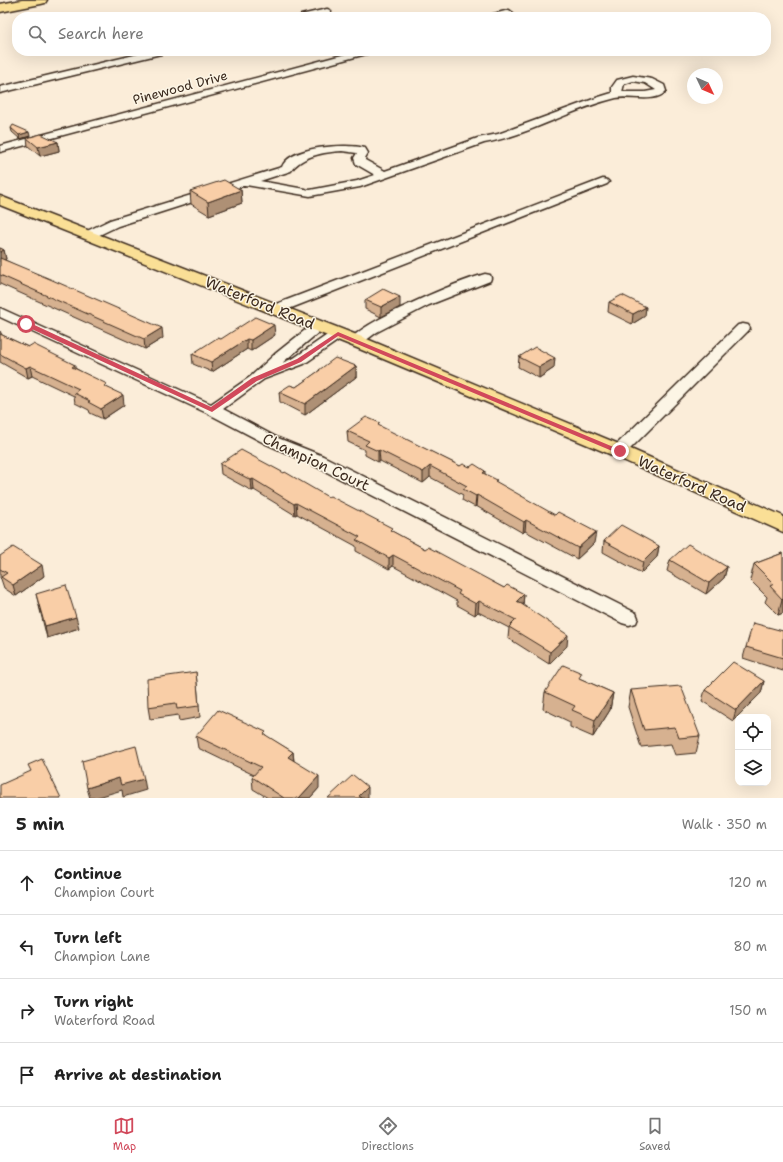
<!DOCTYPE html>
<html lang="en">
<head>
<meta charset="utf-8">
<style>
  :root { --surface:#fff; --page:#f2f2f2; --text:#222; --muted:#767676; --line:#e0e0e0; --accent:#d1495b }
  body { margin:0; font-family:"Shantell Sans",sans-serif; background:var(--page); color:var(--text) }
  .controls { position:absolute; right:12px; bottom:12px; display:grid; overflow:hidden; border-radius:8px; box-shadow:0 4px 16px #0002 }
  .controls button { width:36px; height:36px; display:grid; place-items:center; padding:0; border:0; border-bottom:1px solid var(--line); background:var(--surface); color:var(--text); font:20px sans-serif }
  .compass { position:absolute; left:687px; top:68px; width:36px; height:36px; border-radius:50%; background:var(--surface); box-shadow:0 4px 16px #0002; rotate:134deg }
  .stop { position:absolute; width:12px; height:12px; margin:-9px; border:3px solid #d1495b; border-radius:50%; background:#fff }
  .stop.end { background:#d1495b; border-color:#fff; box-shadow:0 1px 4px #0008 }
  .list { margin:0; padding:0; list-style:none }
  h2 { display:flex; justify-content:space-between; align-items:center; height:52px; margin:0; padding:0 16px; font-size:17px }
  h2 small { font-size:13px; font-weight:400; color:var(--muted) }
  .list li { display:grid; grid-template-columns:26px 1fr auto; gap:12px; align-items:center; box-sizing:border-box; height:64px; padding:0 16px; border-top:1px solid var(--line) }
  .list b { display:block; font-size:15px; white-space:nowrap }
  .list p { margin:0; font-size:13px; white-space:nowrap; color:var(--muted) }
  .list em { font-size:13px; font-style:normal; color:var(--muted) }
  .icon { flex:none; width:22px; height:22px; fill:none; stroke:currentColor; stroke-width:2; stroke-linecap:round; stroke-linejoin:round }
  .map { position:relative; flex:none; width:783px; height:798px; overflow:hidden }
  .search { position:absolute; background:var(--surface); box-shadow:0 4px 16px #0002; left:12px; right:12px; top:12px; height:44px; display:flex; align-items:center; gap:10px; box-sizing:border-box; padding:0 14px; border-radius:16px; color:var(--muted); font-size:15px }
  .sheet { height:308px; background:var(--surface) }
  nav { display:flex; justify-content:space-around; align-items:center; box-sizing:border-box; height:56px; border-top:1px solid var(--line); background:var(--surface); font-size:11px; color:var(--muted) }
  nav a { display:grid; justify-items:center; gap:2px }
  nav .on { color:var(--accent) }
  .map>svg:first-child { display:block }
</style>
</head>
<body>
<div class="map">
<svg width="783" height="798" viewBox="0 0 783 798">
  <rect width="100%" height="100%" fill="#fbedd9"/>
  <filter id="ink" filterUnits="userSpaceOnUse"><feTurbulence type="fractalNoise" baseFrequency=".025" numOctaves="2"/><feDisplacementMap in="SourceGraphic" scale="8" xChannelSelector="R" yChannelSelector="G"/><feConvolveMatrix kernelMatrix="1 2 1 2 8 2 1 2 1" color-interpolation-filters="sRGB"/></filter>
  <g filter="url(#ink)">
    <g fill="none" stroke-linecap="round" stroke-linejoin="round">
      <g stroke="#3b2a1e" stroke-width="3">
        <g id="minor">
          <polygon points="327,9 330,10 331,12 330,14 316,17 300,17 301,15"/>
          <polygon points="509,10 513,13 512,15 503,17 489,17 490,15"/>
          <polygon points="151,51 167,51 165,53 0,93 0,87"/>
          <polygon points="357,51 372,51 370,53 0,152 0,146"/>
          <path d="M 633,76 L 652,79 L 664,85 L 666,91 C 655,104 630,95 616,98 C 570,109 530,135 484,143 L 360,187 L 310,196 L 246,185 L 118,226 L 93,238 L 85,238 L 83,235 L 85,232 L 110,220 L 282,167 C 290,146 346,143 365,148 L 368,153 L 365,158 L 365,160 L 385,171 L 478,138 L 498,134 L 599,97 L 612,93 L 612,87 L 617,80 ZM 633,81 L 645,83 L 656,90 L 645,92 L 622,92 L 624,84 ZM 342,151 L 357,153 L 354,158 L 356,164 L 375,175 L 357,181 L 310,190 L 260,181 L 291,171 C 301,156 324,152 342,151 Z"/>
          <polygon points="603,179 607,180 609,182 607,184 281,312 271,312 269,309 271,306"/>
          <path d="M 485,274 L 490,275 L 491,278 L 490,281 L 429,305 L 377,332 L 361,344 L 356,345 L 351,344 L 349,341 C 363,321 459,281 485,274 Z"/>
          <polygon points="0,308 211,404 250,377 275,354 314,323 319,322 324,323 326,326 282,363 294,358 333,331 338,330 343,331 345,334 343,337 304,364 264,379 223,409 278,438 323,456 636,613 638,618 636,623 629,625 622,623 311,464 266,444 207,413 0,317"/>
          <polygon points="743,324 748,325 750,328 748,331 625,454 619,456 613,454 611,451 613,448 738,325"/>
        </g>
      </g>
      <g stroke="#3b2a1e" stroke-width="3">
        <polygon id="major" points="0,196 362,337 626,447 783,516 783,532 612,455 350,345 0,205"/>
      </g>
      <g stroke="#3b2a1e" stroke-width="3">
        <polygon id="highway" points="22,0 47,0 45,3 41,4 0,12 0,4"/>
      </g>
      <use href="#minor" fill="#fcf5e5" fill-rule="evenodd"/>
      <use href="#major" fill="#fadf96" fill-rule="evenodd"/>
      <use href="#highway" fill="#fadf96" fill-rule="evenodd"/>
    </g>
    <g fill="#d6b190" stroke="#3b2a1e">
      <polygon points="11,128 30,136 20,139 12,132"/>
      <polygon points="27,138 58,142 59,151 40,156 28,146"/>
      <polygon points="241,190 242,203 209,215 191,204 190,191"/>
      <polygon points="0,248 4,250 6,259 5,260 163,338 145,349 0,284"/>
      <polygon points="365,300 400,307 381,317 365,309"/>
      <polygon points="609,302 645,316 632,324 608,312"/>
      <polygon points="0,331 2,335 28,347 75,365 75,368 108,388 124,405 103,419 90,413 89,410 75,403 74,396 32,376 28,378 0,362"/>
      <polygon points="275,335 251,351 247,349 212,372 193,364 192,354 221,339"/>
      <polygon points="519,357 554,368 539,378 518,367"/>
      <polygon points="356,366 356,377 305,415 280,402 279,392 296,387 319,371 319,370"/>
      <polygon points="380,427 460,466 470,467 485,471 485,474 496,482 594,543 577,559 525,531 523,533 476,506 475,507 462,500 463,495 430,477 423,483 380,461 378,462 365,455 365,450 348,442 347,431"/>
      <polygon points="220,464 328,497 425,549 504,588 524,594 523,605 567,646 549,664 508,638 509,628 478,612 475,615 457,605 457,601 393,566 389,569 356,551 356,546 297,514 295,515 254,490 252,491 221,474"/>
      <polygon points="604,541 659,546 657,557 641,573 603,552"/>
      <polygon points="783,553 783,613 778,615 765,602 767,597 750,580 754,564"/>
      <polygon points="0,556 44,576 16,596 4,588 1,579 0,578"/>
      <polygon points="670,560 727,567 724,578 706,594 667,571"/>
      <polygon points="36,594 79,628 47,638"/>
      <polygon points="783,631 783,671 743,658 746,647"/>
      <polygon points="196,672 200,717 179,721 178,715 150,719 148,707"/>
      <polygon points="581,679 613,693 610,710 593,737 570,727 570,722 543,709 545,692"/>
      <polygon points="764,681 761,693 733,721 702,701 705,690"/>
      <polygon points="631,690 700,736 696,753 675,755 671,744 641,747 628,707"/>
      <polygon points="196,736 266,736 293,752 294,761 319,788 310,798 268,798 253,789 252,777 254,775 198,748"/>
    </g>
    <g fill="#ae9075" stroke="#3b2a1e">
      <polygon points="29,132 30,136 20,139 19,135"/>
      <polygon points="58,142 59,151 40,156 38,147"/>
      <polygon points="241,190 242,203 209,215 208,202"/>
      <polygon points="4,250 6,259 0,262 0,252"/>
      <polygon points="400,297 400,307 381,317 381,307"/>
      <polygon points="646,307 645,316 632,324 633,314"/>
      <polygon points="274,325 275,335 251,351 251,340"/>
      <polygon points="162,328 163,338 145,349 144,339"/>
      <polygon points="247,339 247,349 212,372 211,362"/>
      <polygon points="555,358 554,368 539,378 539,367"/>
      <polygon points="30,366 32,376 28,378 26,368"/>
      <polygon points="356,366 356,377 305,415 305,404"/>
      <polygon points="123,395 124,405 103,419 101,409"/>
      <polygon points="379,450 380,461 378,462 378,451"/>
      <polygon points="430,466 430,477 423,483 423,472"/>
      <polygon points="253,479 254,490 252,491 251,480"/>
      <polygon points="477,495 476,506 475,507 476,496"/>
      <polygon points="296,503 297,514 295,515 294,504"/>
      <polygon points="526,520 525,531 523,533 524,522"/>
      <polygon points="596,532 594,543 577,559 578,548"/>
      <polygon points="659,546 657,557 641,573 643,562"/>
      <polygon points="393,555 393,566 389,569 389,558"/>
      <polygon points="42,565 44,576 16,596 13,585"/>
      <polygon points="727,567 724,578 706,594 709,583"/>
      <polygon points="524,594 523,605 517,601"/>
      <polygon points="783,598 783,613 778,615 782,599"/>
      <polygon points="479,601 478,612 475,615 476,604"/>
      <polygon points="76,617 79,628 47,638 45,626"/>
      <polygon points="568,635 567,646 549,664 550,652"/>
      <polygon points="764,681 761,693 733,721 736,710"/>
      <polygon points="613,693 610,710 593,737 595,720"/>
      <polygon points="293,752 294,764 288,757"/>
      <polygon points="319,776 319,788 310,798 299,798"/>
      <polygon points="119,778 144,779 146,790 123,797 122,790 95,798 90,798 87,788"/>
      <polygon points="368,787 368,798 359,798 359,796"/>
    </g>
    <g fill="#f9cea7" stroke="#3b2a1e">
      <polygon points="13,125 29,132 19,135 11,128"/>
      <polygon points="41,134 58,142 38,147 27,138"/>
      <polygon points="224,180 241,190 208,202 190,191"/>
      <polygon points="0,248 4,250 0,252"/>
      <polygon points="0,258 50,279 162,328 144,339 0,275"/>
      <polygon points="383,289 400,297 381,307 365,300"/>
      <polygon points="622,295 646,307 633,314 609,302"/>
      <polygon points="255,317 274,325 251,340 247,339 211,362 192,354 217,338 221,339"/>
      <polygon points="0,334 28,347 33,344 75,365 72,367 107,384 104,386 123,395 101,409 88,402 90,401 74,393 79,389 30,366 26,368 0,354"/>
      <polygon points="535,347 555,358 539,367 519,357"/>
      <polygon points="335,358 356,366 305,404 279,392 290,385 296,387 320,370 319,370"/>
      <polygon points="366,417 380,423 378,425 460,466 463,464 470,467 474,464 485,471 483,473 497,480 495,481 555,515 558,512 596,532 578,548 526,520 524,522 477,495 476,496 463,489 467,486 430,466 423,472 379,450 378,451 365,445 369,441 347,431"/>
      <polygon points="241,450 284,473 285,472 328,497 330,496 392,528 390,530 425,549 428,547 504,588 507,585 524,594 517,601 568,635 550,652 509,627 516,620 479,601 476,604 458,594 460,591 393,555 389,558 356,540 360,537 296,503 294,504 253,479 251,480 220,464"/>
      <polygon points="621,525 659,546 643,562 604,541"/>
      <polygon points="688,544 727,567 709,583 670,560"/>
      <polygon points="13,547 42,565 13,585 1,577 7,573 0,569 0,556"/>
      <polygon points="783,553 783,598 782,599 770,586 774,584 754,564"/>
      <polygon points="66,585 76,617 45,626 36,594"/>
      <polygon points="753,623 783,631 783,658 746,647"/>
      <polygon points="733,662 764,681 736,710 705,690"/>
      <polygon points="563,665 582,673 579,678 613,693 595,720 572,710 575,706 545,692"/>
      <polygon points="196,672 199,706 177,709 176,703 148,707 147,679"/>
      <polygon points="681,686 700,736 679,738 675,727 644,730 631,690"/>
      <polygon points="218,710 266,732 264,734 293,752 288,757 319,776 299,798 284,798 252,777 261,767 196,736"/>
      <polygon points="136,746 144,779 121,785 119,778 87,788 82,761"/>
      <polygon points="42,759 61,798 0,798 0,785 31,771 28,765"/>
      <polygon points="353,775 368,787 359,796 362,798 328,798"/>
    </g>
  </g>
  <polygon fill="#d1495b" points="23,322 28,322 211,407 252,378 297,359 338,332 623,451 622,453 617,453 338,336 301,362 257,381 212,412 23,325"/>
  <g text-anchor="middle" stroke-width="3" stroke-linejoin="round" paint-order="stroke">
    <g font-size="13" fill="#3b2a1e" stroke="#fcf5e5">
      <text transform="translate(180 87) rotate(-15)" y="5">Pinewood Drive</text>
    </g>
    <g font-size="15" fill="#3b2a1e" stroke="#fcf5e5">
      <text transform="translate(260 303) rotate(22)" y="5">Waterford Road</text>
      <text transform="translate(316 462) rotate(25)" y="5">Champion Court</text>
      <text transform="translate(692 484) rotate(24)" y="5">Waterford Road</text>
    </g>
  </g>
</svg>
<div class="controls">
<button><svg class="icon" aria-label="locate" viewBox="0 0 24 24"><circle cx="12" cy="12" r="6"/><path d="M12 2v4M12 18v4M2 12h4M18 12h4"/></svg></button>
<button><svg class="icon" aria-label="layers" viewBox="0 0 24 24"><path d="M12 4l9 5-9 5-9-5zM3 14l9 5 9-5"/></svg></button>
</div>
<svg class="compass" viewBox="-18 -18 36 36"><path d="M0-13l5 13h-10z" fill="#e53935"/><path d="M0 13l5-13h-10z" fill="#767676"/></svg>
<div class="stop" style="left:26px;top:324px"></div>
<div class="stop end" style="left:620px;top:451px"></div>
<div class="search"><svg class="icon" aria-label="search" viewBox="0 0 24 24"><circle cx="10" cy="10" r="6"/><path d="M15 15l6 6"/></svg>Search here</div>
</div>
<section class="sheet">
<h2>5 min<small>Walk · 350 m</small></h2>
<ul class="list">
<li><svg class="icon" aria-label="ahead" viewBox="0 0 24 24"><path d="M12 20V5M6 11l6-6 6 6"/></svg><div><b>Continue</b><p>Champion Court</p></div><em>120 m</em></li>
<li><svg class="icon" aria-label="left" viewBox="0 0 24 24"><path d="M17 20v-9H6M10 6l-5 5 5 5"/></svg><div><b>Turn left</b><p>Champion Lane</p></div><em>80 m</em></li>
<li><svg class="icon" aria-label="right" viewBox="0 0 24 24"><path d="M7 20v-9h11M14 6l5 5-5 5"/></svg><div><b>Turn right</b><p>Waterford Road</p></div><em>150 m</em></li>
<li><svg class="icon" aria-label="arrive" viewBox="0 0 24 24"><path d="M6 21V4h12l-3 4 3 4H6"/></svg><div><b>Arrive at destination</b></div></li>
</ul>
</section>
<nav>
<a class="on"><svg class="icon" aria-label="map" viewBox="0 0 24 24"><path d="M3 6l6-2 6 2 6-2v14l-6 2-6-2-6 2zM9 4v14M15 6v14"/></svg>Map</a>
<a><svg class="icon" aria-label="directions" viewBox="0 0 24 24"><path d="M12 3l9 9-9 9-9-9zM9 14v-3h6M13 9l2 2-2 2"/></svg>Directions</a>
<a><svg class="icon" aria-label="saved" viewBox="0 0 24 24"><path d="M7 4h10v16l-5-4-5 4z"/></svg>Saved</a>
</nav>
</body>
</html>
